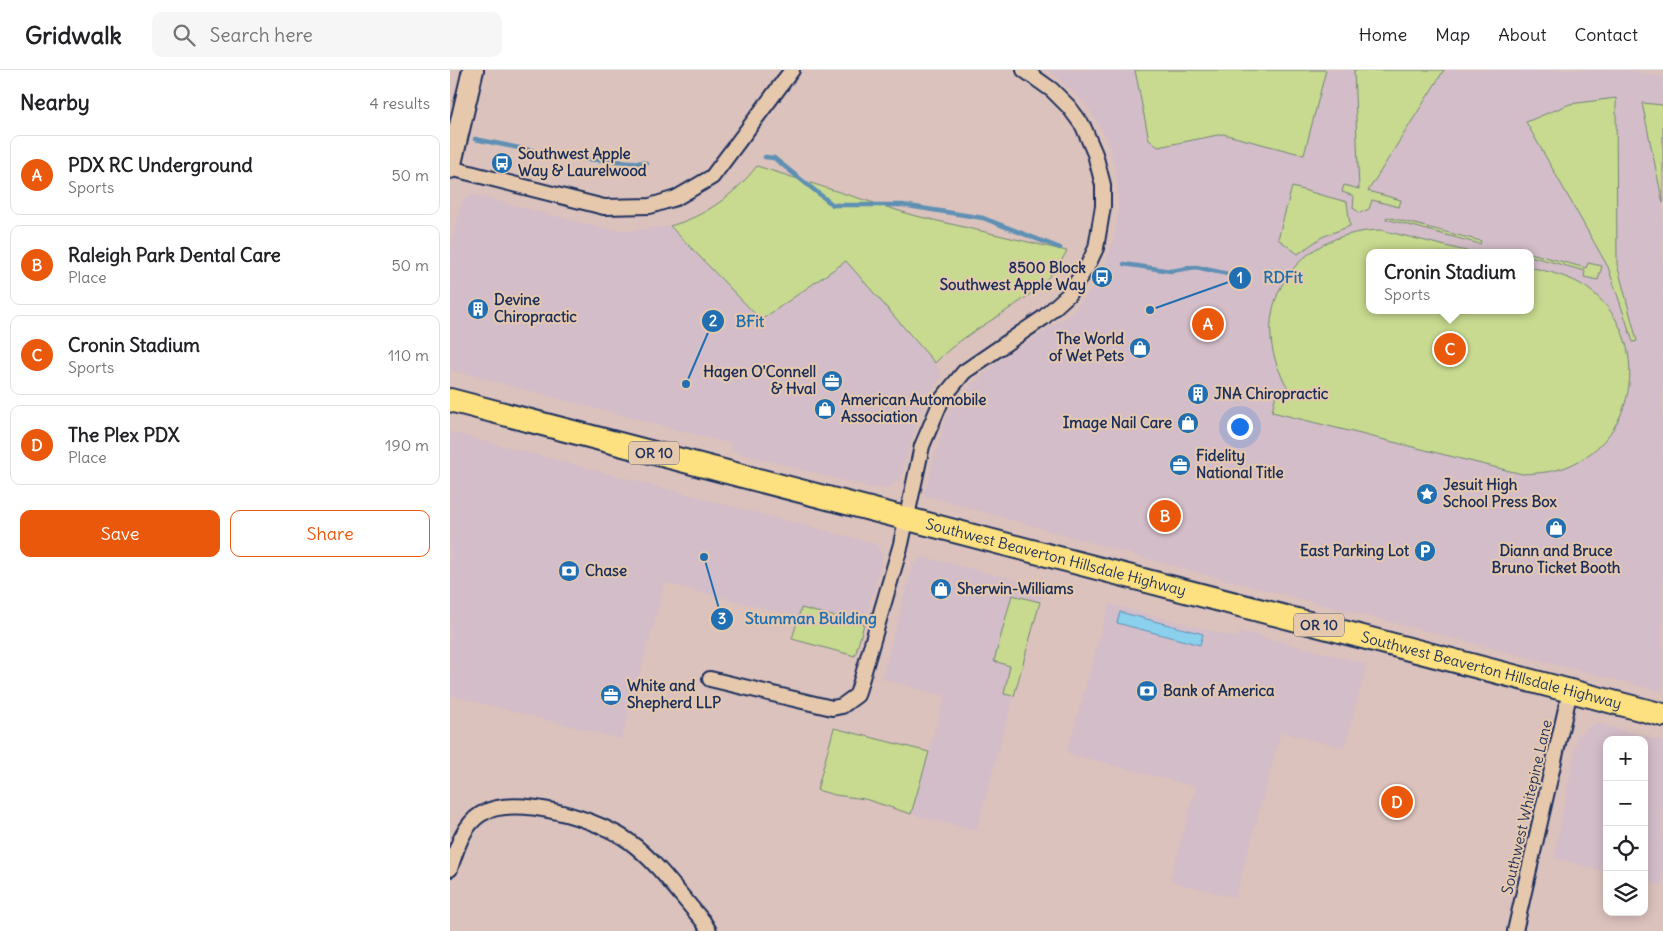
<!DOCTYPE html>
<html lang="en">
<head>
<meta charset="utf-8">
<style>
  :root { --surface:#fff; --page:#f6f6f6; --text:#202124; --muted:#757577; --line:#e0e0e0; --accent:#ea580c }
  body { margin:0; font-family:Delius,sans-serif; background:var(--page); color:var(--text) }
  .controls { position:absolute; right:15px; bottom:15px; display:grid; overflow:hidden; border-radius:10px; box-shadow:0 2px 12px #0003 }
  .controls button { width:45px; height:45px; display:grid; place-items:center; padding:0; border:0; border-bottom:1px solid var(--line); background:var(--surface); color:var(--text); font:25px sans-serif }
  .you { position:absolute; left:789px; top:356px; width:18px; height:18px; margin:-12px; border:4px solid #fff; border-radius:50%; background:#1a73e8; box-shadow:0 0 0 8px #1a73e833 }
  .badge { display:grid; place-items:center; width:32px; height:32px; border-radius:50%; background:var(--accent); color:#fff; font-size:16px; font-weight:700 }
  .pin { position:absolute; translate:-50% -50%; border:2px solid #fff; box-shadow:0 1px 5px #0006 }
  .popup { position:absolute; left:916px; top:179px; width:168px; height:65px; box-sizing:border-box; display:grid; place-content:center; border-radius:10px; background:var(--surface); filter:drop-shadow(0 1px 4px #0005); font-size:16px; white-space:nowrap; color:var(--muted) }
  .popup b { font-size:19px; color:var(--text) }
  .popup::after { content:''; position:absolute; left:50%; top:100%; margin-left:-10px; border:10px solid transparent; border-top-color:var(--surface) }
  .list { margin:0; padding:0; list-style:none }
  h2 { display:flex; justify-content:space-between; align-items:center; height:65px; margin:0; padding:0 20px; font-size:21px }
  h2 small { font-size:16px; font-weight:400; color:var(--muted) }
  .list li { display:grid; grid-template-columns:32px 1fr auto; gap:15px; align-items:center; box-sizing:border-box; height:80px; margin:0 10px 10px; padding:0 10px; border:1px solid var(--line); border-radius:10px }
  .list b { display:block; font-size:19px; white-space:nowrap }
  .list p { margin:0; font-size:16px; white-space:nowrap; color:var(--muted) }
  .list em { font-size:16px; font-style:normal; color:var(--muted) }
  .actions { display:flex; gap:10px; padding:15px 20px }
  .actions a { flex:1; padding:11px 0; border:1px solid var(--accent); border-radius:10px; text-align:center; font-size:18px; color:var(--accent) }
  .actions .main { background:var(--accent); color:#fff }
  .icon { flex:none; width:28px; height:28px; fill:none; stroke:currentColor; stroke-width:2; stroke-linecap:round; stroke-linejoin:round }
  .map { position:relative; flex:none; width:1213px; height:861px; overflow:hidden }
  header { display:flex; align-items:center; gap:30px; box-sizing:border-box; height:70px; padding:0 25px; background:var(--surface); border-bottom:1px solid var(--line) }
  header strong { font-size:24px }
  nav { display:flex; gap:28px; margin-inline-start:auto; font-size:18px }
  .search { width:350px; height:45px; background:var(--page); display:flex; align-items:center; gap:12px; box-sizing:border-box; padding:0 18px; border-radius:10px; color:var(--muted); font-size:19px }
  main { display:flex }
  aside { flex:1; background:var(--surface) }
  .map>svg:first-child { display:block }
</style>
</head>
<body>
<header>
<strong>Gridwalk</strong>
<div class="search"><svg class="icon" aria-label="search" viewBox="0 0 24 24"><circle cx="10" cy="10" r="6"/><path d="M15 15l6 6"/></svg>Search here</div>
<nav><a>Home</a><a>Map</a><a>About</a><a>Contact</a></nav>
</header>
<main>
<aside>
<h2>Nearby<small>4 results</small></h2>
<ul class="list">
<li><span class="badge">A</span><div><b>PDX RC Underground</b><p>Sports</p></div><em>50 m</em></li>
<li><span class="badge">B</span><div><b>Raleigh Park Dental Care</b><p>Place</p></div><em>50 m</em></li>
<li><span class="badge">C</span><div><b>Cronin Stadium</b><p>Sports</p></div><em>110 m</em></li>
<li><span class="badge">D</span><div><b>The Plex PDX</b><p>Place</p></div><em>190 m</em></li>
</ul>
<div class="actions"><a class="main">Save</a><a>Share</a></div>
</aside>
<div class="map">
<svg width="1213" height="861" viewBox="0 0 1213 861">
  <rect width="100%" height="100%" fill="#dbc2bd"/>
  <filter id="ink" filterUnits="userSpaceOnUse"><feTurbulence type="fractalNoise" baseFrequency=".02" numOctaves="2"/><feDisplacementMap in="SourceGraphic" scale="10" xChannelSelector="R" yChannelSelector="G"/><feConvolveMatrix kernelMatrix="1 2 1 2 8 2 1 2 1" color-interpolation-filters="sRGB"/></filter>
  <g filter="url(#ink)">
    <g fill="#d3bdc8" fill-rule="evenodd">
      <path d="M 599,0 L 1178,0 L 1213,7 L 1213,622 L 730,498 L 474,425 L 496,347 L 506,330 L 549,290 L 621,244 L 639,222 L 654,196 L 663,172 L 668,146 L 668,128 L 666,101 L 657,68 L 636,34 ZM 920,183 L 1080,183 L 1080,240 L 920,240 Z"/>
      <polygon points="24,125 150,158 180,161 220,156 311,250 396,191 485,293 492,307 481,320 470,342 450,410 439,418 422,418 281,381 282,374 0,300 0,177 12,131"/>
      <polygon points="0,362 426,474 433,486 414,554 351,538 348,547 215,513 171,669 0,625"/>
      <polygon points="473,487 594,517 526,761 461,744 495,626 432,609 463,495"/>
      <polygon points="659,534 788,568 790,561 917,594 894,678 831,662 785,828 720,811 746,717 617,683"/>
      <polygon points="1146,653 1213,671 1213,816 1194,811 1194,670 1157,670 1157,802 1104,788 1128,665"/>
    </g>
    <g fill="#c7da8f" stroke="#718476">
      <polygon points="685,0 876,0 854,85 773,64 708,77 699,70"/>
      <polygon points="904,0 994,0 918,121 951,130 949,137 922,130 919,139 910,143 903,138 904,126 892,122 894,115 909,119"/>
      <polygon points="1166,28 1167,194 1187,271 1183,272 1158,197 1076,52 1120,34"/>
      <polygon points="1192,33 1213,35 1213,133"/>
      <path d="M 307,96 L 462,145 L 617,181 C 588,236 525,250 485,293 L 396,191 L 311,250 L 220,156 C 256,146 284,125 307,96 Z"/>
      <polygon points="842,117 897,132 900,156 872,167 848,184 828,169"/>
      <polygon points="937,147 1031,171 1030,174 936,149"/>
      <path d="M 931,160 L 1024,183 L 920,183 L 920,240 L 1080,240 L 1080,197 C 1099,202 1120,206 1137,218 C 1199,262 1193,360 1123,394 C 1107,402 1090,403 1072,404 L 822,342 L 826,324 L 845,328 C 788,252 837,162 931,160 Z"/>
      <polygon points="1080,183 1136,198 1138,193 1152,196 1148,210 1134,207 1135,201 1080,186"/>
      <polygon points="562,525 590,532 564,626 554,624 560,596 544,591"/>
      <polygon points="351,538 414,554 405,586 342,569"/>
      <polygon points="384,658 479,682 461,744 415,729 385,725 367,720"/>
    </g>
    <polygon fill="#8bd0ed" stroke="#5e90b4" points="670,542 753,564 750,575 667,553"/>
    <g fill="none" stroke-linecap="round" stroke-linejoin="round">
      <g stroke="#5e90b4" stroke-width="4.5">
        <polyline points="25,69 118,88 196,93"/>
        <polyline points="315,87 324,88 383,135 452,135 533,148 610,178"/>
        <polyline points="674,194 721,201 746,197 778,204"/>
      </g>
      <g stroke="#1b2f5e" stroke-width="18">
        <g id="street">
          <polyline points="0,98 154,137 200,136 226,128 262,107 342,0"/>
          <polyline points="260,609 382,638 392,636 407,625 451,474 472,376 492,329 514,302 593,248 618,225 637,197 646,178 653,136 653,115 645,84 633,56 619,37 602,20 574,0"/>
          <path d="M 0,799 C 6,780 13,755 31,744 C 65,723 151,750 180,772 C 208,793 230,825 253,851 L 259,861"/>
          <polyline points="1065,861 1120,621"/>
        </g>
      </g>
      <g stroke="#1b2f5e" stroke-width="24">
        <polyline id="secondary" points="0,98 23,0"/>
      </g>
      <g stroke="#1b2f5e" stroke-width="26">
        <g id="primary">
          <path id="s1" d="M 0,330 L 1213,645"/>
        </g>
      </g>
      <use href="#street" stroke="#e6c9ad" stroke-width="14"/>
      <use href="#secondary" stroke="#e6c9ad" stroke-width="20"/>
      <use href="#primary" stroke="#fde080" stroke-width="22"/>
    </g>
  </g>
  <defs>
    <g id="bus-disc" transform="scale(1.125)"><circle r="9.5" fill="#1f6fb2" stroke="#e6c9ad"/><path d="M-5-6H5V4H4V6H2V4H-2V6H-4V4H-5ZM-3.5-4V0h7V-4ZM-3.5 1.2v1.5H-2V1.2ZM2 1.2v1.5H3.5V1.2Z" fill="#fff"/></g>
    <g id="building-disc" transform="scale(1.125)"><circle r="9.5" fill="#1f6fb2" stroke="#e6c9ad"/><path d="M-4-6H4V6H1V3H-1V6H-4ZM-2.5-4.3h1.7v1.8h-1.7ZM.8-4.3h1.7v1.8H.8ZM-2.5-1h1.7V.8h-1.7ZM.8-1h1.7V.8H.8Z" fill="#fff"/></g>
    <g id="shop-disc" transform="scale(1.125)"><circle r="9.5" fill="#1f6fb2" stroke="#e6c9ad"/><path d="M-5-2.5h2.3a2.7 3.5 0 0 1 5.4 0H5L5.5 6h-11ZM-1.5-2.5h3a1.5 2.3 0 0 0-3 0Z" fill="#fff"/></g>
    <g id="office-disc" transform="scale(1.125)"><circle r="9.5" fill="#1f6fb2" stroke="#e6c9ad"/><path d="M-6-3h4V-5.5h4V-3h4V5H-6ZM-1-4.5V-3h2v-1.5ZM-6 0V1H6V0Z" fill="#fff"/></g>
    <g id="sight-disc" transform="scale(1.125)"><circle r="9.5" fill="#1f6fb2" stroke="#e6c9ad"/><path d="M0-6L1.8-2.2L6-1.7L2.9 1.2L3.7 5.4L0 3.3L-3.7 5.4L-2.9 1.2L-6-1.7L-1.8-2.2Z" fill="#fff"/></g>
    <g id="parking-disc" transform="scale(1.125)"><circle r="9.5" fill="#1f6fb2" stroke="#e6c9ad"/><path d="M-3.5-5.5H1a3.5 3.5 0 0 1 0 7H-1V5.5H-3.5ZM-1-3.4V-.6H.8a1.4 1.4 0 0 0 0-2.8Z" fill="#fff"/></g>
    <g id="bank-disc" transform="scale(1.125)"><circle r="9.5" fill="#1f6fb2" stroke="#e6c9ad"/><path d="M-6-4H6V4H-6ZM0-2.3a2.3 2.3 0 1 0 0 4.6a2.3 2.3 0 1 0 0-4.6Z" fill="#fff"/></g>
  </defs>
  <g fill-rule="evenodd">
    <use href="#bus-disc" x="52" y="93"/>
    <use href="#bus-disc" x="652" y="207"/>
    <use href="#building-disc" x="28" y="239"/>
    <use href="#shop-disc" x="690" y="278"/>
    <use href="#office-disc" x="382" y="311"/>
    <use href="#building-disc" x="748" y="324"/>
    <use href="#shop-disc" x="375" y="339"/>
    <use href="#shop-disc" x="738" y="353"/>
    <use href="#office-disc" x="730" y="395"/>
    <use href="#sight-disc" x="977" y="424"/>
    <use href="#shop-disc" x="1106" y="458"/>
    <use href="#parking-disc" x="975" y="481"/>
    <use href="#bank-disc" x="119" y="501"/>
    <use href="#shop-disc" x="491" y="519"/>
    <use href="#bank-disc" x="697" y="621"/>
    <use href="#office-disc" x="161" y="625"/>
  </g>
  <g text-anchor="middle" stroke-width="4" stroke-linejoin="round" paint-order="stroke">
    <g fill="#e6c9ad" stroke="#585d76" stroke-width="1">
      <rect x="179" y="371.5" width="50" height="23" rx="4"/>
      <rect x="844" y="543.5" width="50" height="23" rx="4"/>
    </g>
    <g font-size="14" font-weight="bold" fill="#1b2f5e">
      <text x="204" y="388">OR 10</text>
      <text x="869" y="560">OR 10</text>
    </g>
    <g font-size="15" font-weight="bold" fill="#1b2f5e" stroke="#e6c9ad" text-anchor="start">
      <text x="68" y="89">Southwest Apple<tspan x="68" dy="17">Way &amp; Laurelwood</tspan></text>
      <text x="636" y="203" text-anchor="end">8500 Block<tspan x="636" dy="17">Southwest Apple Way</tspan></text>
      <text x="44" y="235">Devine<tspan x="44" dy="17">Chiropractic</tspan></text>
      <text x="674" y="274" text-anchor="end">The World<tspan x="674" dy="17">of Wet Pets</tspan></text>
      <text x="366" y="307" text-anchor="end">Hagen O'Connell<tspan x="366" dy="17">&amp; Hval</tspan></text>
      <text x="764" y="329">JNA Chiropractic</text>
      <text x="391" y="335">American Automobile<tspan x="391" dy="17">Association</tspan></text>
      <text x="722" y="358" text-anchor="end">Image Nail Care</text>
      <text x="746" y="391">Fidelity<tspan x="746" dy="17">National Title</tspan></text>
      <text x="993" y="420">Jesuit High<tspan x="993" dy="17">School Press Box</tspan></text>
      <text x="959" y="486" text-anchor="end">East Parking Lot</text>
      <text x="1106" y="486" text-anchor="middle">Diann and Bruce<tspan x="1106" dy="17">Bruno Ticket Booth</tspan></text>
      <text x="135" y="506">Chase</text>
      <text x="507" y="524">Sherwin-Williams</text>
      <text x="177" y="621">White and<tspan x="177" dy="17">Shepherd LLP</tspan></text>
      <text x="713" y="626">Bank of America</text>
    </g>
    <g font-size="15" fill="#1b2f5e" stroke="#e6c9ad">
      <text dy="5" stroke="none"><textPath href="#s1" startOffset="626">Southwest Beaverton Hillsdale Highway</textPath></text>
      <text dy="5" stroke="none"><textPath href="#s1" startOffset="1076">Southwest Beaverton Hillsdale Highway</textPath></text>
      <text transform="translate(1077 737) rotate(-77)" y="5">Southwest Whitepine Lane</text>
    </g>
  </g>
  <path fill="none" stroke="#1f6fb2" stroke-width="2" d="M700 240L790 208M236 314L263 251M254 487L272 549"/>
  <g fill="#1f6fb2" stroke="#e6c9ad" stroke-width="2">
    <circle cx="700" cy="240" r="5"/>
    <circle cx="236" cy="314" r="5"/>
    <circle cx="254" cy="487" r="5"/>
    <circle cx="790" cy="208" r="12"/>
    <circle cx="263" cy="251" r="12"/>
    <circle cx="272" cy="549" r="12"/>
  </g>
  <g font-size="15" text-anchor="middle" font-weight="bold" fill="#fff">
    <text x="790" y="213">1</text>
    <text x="263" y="256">2</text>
    <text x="272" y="554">3</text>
  </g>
  <g font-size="16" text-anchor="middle" font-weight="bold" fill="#1f6fb2" stroke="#e6c9ad" stroke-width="4" stroke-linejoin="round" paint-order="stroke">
    <text x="833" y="213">RDFit</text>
    <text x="300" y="257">BFit</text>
    <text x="361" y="554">Stumman Building</text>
  </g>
</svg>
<div class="controls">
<button>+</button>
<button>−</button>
<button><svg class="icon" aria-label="locate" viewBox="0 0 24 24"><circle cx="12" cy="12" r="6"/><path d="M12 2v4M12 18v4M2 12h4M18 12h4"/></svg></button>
<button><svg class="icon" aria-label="layers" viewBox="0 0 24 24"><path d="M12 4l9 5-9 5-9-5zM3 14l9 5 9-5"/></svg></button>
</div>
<div class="you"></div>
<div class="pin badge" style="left:758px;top:254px">A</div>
<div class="pin badge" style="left:715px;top:446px">B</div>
<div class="pin badge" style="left:1000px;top:279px">C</div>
<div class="popup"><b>Cronin Stadium</b>Sports</div>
<div class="pin badge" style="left:947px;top:732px">D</div>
</div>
</main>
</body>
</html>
